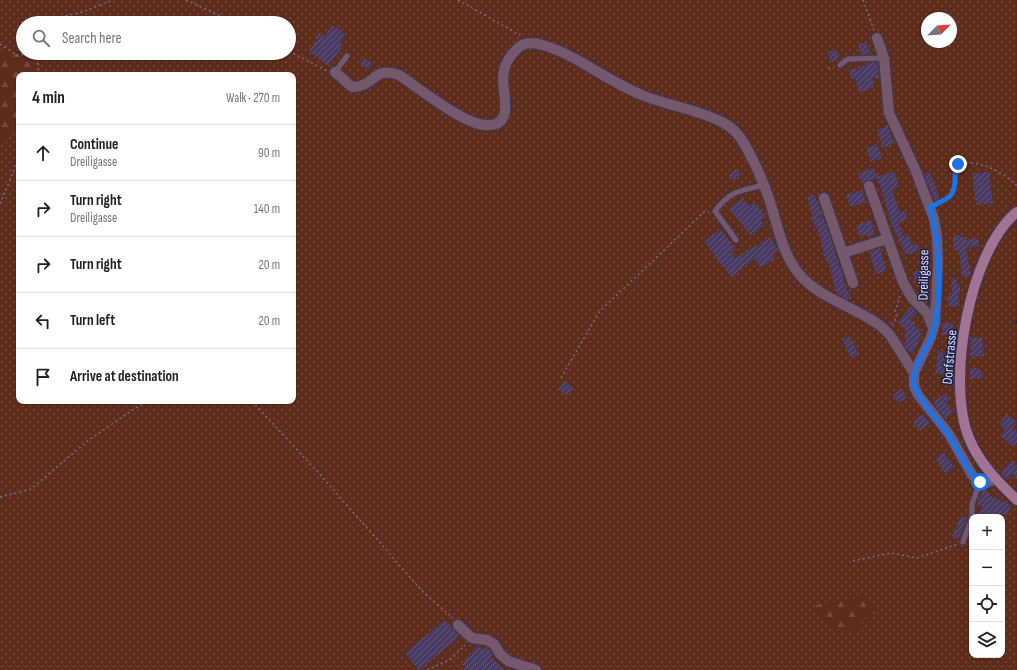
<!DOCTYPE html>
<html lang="en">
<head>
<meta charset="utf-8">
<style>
  :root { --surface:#fff; --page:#f6f6f6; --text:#222; --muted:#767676; --line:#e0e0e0 }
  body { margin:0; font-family:"Sofia Sans Condensed",sans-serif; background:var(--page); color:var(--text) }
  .controls { position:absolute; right:12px; bottom:12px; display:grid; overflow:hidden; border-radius:8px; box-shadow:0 1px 3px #0004 }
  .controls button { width:36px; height:36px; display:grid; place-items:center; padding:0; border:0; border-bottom:1px solid var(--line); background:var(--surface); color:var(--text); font:20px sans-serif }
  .compass { position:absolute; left:921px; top:12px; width:36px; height:36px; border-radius:50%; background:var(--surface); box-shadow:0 1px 3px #0004; rotate:65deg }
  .stop { position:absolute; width:12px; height:12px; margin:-9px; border:3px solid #1a73e8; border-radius:50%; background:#fff }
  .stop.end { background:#1a73e8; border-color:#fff; box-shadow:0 1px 4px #0008 }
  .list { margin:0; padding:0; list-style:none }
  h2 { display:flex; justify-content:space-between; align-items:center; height:52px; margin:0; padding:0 16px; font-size:17px }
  h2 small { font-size:13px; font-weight:400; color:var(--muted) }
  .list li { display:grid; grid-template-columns:26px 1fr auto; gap:12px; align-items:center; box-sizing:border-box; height:56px; padding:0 16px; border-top:1px solid var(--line) }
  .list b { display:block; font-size:15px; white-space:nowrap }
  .list p { margin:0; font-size:13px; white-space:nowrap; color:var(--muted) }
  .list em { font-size:13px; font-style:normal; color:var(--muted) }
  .icon { flex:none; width:22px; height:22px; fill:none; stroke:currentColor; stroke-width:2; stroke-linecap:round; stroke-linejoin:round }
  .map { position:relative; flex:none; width:1017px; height:670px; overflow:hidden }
  .search { position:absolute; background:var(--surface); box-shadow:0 1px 3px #0004; left:16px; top:16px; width:280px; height:44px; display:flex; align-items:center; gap:10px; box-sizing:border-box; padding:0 14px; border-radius:22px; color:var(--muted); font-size:15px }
  .panel { position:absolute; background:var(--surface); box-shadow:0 1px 3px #0004; left:16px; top:72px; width:280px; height:332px; border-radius:8px }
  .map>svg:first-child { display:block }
</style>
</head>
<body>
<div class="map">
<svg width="1017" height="670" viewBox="0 0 1017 670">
  <defs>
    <pattern id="green-dots" width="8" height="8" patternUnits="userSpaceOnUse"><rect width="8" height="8" fill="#5e2c1b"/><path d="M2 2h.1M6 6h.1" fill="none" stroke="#744a3d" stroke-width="1.8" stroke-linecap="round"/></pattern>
    <pattern id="forest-firs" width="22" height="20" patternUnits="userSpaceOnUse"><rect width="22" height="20" fill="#5e2c1b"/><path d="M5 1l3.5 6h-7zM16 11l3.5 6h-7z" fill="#744a3d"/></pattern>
    <pattern id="building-hatch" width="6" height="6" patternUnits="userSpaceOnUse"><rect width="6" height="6" fill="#483a62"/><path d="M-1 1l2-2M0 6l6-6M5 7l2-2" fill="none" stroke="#625679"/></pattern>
  </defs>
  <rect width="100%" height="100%" fill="#202147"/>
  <path fill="url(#green-dots)" fill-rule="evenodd" d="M 0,0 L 1017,0 L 1017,320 L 1015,322 L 1017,324 L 1017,670 L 0,670 ZM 927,18 L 951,18 L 951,42 L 927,42 ZM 23,23 L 289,23 L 289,53 L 23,53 ZM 19,75 L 293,75 L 293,401 L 19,401 ZM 972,517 L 1002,517 L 1002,655 L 972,655 Z"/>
  <g fill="url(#forest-firs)">
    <polygon points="0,50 6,53 30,55 40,75 19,75 19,130 0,141"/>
    <polygon points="862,597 877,611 862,621 858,632 841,632 820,619 815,605"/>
  </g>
  <g fill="url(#building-hatch)">
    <polygon points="333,25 346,35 340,43 344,45 328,66 309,51 317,40 315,38 319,33 324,37"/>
    <polygon points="866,42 871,54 862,55 858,45"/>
    <polygon points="835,49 840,58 832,62 827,53"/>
    <polygon points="365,58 372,64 368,70 360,64"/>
    <polygon points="877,62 879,77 872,79 874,87 859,93 855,79 851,79 849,70 867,65 866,63"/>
    <polygon points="888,126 894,144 883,148 877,130"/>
    <polygon points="877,144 882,158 871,162 866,148"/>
    <polygon points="874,168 877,177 894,171 899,187 892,190 900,213 905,211 908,219 899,222 904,237 909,235 912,245 918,244 920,250 906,255 892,225 878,179 867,180 862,184 858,173"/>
    <polygon points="736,169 741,174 734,181 729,176"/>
    <polygon points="930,172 941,202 936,204 924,175"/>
    <polygon points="989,172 993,203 976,205 972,174"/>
    <polygon points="862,190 866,202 850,207 846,195"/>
    <polygon points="814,195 821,210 822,215 818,217 823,217 833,244 839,267 840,266 844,277 843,278 847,291 851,293 847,300 836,292 828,261 826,262 817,227 815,228 811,215 813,216 807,197"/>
    <polygon points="743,198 749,206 754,202 766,217 761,220 765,225 751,236 729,209"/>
    <polygon points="871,220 875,234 868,237 867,234 860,237 856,225"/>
    <polygon points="721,229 735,249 731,253 735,258 771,237 778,250 772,254 775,259 760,268 755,259 731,277 704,241"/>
    <polygon points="960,235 960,237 965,237 965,240 978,238 979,246 966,248 971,275 962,277 959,250 953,250 953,236"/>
    <polygon points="880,248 887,271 876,274 869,252"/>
    <polygon points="925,268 929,281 917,285 912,272"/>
    <polygon points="956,278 957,285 960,285 960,294 958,294 960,306 949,307 947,295 952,295 951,279"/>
    <polygon points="911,306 917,313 910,320 916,324 914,326 921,330 920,333 922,334 913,353 907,350 904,345 908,338 903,336 906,330 898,322"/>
    <polygon points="942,323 953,323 954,334 943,335"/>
    <polygon points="849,336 859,354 851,358 842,339"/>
    <polygon points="982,337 984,356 971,357 970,338"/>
    <polygon points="938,350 951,358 949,375 935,374"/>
    <polygon points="978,368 978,370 982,370 983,378 971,379 969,369"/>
    <polygon points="564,381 573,388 567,396 558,389"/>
    <polygon points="901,389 907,398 898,403 893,395"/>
    <polygon points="945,394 950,400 946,403 953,412 945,418 933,402"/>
    <polygon points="922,414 930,423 921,431 913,422"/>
    <polygon points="1007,414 1017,422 1013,428 1017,431 1017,442 1013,447 1000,436 1005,429 999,424"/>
    <polygon points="944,452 954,468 945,474 935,458"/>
    <polygon points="1012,460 1017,466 1017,479 1013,474 1007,480 1001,473"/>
    <polygon points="983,490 991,494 990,496 1011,505 1007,516 1001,513 999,517 977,517 982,506 977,504"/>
    <polygon points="961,516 967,519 959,539 952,536"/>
    <polygon points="445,620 459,637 419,670 405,653"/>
    <polygon points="478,645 483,650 486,647 489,649 493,655 491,657 505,670 463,670 466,667 462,664"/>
  </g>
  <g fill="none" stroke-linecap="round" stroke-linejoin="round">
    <g stroke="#3a3c60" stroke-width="7">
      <g id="lane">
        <polyline points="840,65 848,59 884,58"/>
        <polyline points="335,72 347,56"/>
        <path d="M 736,240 L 715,211 C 731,190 740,191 764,185"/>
        <polyline points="972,517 972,504 980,482"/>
        <polyline points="963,542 972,517"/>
      </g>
    </g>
    <g stroke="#3a3c60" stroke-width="12">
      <g id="street">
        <polyline points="877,38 884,58 889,113 915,169 934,219 937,237 938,262 935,323 931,337 914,373 914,386 918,395 949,434 972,475 977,480 986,483 995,479"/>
        <path d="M 335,72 L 352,87 C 374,88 373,65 399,75 C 419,88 463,124 485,125 C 515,127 503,96 503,79 C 503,69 507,59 515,51 C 522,43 528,42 539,44 C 577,54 606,81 642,95 C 668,106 698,109 724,123 C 733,128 740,136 745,145 C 755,163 764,183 770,202 C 778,227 783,256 800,275 C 820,299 858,308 882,327 L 890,335 L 914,373"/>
        <polyline points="869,186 903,282 912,298 927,313 933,328"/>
        <polyline points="824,198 853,283"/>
        <polyline points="843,253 887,239"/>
        <polyline points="458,625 472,638 487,640 494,644 500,654 508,661 536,670"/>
      </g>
    </g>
    <g stroke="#3a3c60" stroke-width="12">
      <path id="secondary" d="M 1017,212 C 969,251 946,382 969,438 C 979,463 998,482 1017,500"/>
    </g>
    <g stroke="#6c6f8f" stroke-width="1.5" stroke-dasharray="2 3" stroke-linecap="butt">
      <polyline points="186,0 236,23"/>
      <polyline points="458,0 520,35"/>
      <polyline points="863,0 874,30"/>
      <polyline points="47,23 58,18 82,12 113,0"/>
      <polyline points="0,44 18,56 29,53"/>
      <polyline points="289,51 327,71"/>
      <polyline points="37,53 39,75"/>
      <polyline points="828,68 834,68"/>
      <path d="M 939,203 C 961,192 952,187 956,167 L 960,163 C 983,161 1001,171 1017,186"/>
      <polyline points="0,204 19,158"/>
      <polyline points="892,325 897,317 895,312 900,296"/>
      <polyline points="561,378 599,312 704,212 709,212"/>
      <polyline points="252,401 323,478 423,592 453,618"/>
      <polyline points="0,497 31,489 90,439 146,401"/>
      <polyline points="853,561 891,553 917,558 958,544"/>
      <polyline points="427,670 451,659 465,645"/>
    </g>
    <use href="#lane" stroke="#75586c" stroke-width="5"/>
    <use href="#street" stroke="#75586c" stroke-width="10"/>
    <use href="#secondary" stroke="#a27393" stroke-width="10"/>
  </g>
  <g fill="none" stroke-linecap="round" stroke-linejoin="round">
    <path stroke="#1a73e8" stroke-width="5" d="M 958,164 C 955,168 955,172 955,176 C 956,198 947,199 930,207 C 940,239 943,305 931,337 C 926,352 911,368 914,384 C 917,400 944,425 953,442 C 959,452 970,477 980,482"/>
  </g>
  <g text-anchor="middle" stroke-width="3" stroke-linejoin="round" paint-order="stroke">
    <g font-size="14" fill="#dbdff8" stroke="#202147">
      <text transform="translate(923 275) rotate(-89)" y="5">Dreiligasse</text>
      <text transform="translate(949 357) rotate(-85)" y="5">Dorfstrasse</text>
    </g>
  </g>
</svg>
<div class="controls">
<button>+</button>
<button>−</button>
<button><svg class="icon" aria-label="locate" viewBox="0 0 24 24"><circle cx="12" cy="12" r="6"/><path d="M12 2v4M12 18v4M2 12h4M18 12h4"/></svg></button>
<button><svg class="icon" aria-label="layers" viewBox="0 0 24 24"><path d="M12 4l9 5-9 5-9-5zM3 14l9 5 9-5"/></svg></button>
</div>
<svg class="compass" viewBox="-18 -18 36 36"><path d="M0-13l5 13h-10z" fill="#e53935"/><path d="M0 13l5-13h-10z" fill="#767676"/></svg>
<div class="stop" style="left:980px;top:482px"></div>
<div class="stop end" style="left:958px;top:164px"></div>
<div class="search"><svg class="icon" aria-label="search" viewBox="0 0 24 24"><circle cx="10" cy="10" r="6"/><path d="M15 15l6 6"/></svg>Search here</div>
<section class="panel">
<h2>4 min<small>Walk · 270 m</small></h2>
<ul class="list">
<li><svg class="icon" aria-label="ahead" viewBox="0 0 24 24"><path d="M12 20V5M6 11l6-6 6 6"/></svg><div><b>Continue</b><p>Dreiligasse</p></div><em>90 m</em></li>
<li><svg class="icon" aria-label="right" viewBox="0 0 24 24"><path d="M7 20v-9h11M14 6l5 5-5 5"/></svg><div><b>Turn right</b><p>Dreiligasse</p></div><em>140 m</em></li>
<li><svg class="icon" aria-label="right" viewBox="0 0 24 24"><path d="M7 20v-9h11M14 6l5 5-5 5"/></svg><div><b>Turn right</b></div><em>20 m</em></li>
<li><svg class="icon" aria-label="left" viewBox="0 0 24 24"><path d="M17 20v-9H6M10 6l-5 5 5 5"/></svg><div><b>Turn left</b></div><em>20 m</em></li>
<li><svg class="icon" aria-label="arrive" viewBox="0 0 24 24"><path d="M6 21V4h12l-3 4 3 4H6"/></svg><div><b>Arrive at destination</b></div></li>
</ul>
</section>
</div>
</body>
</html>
